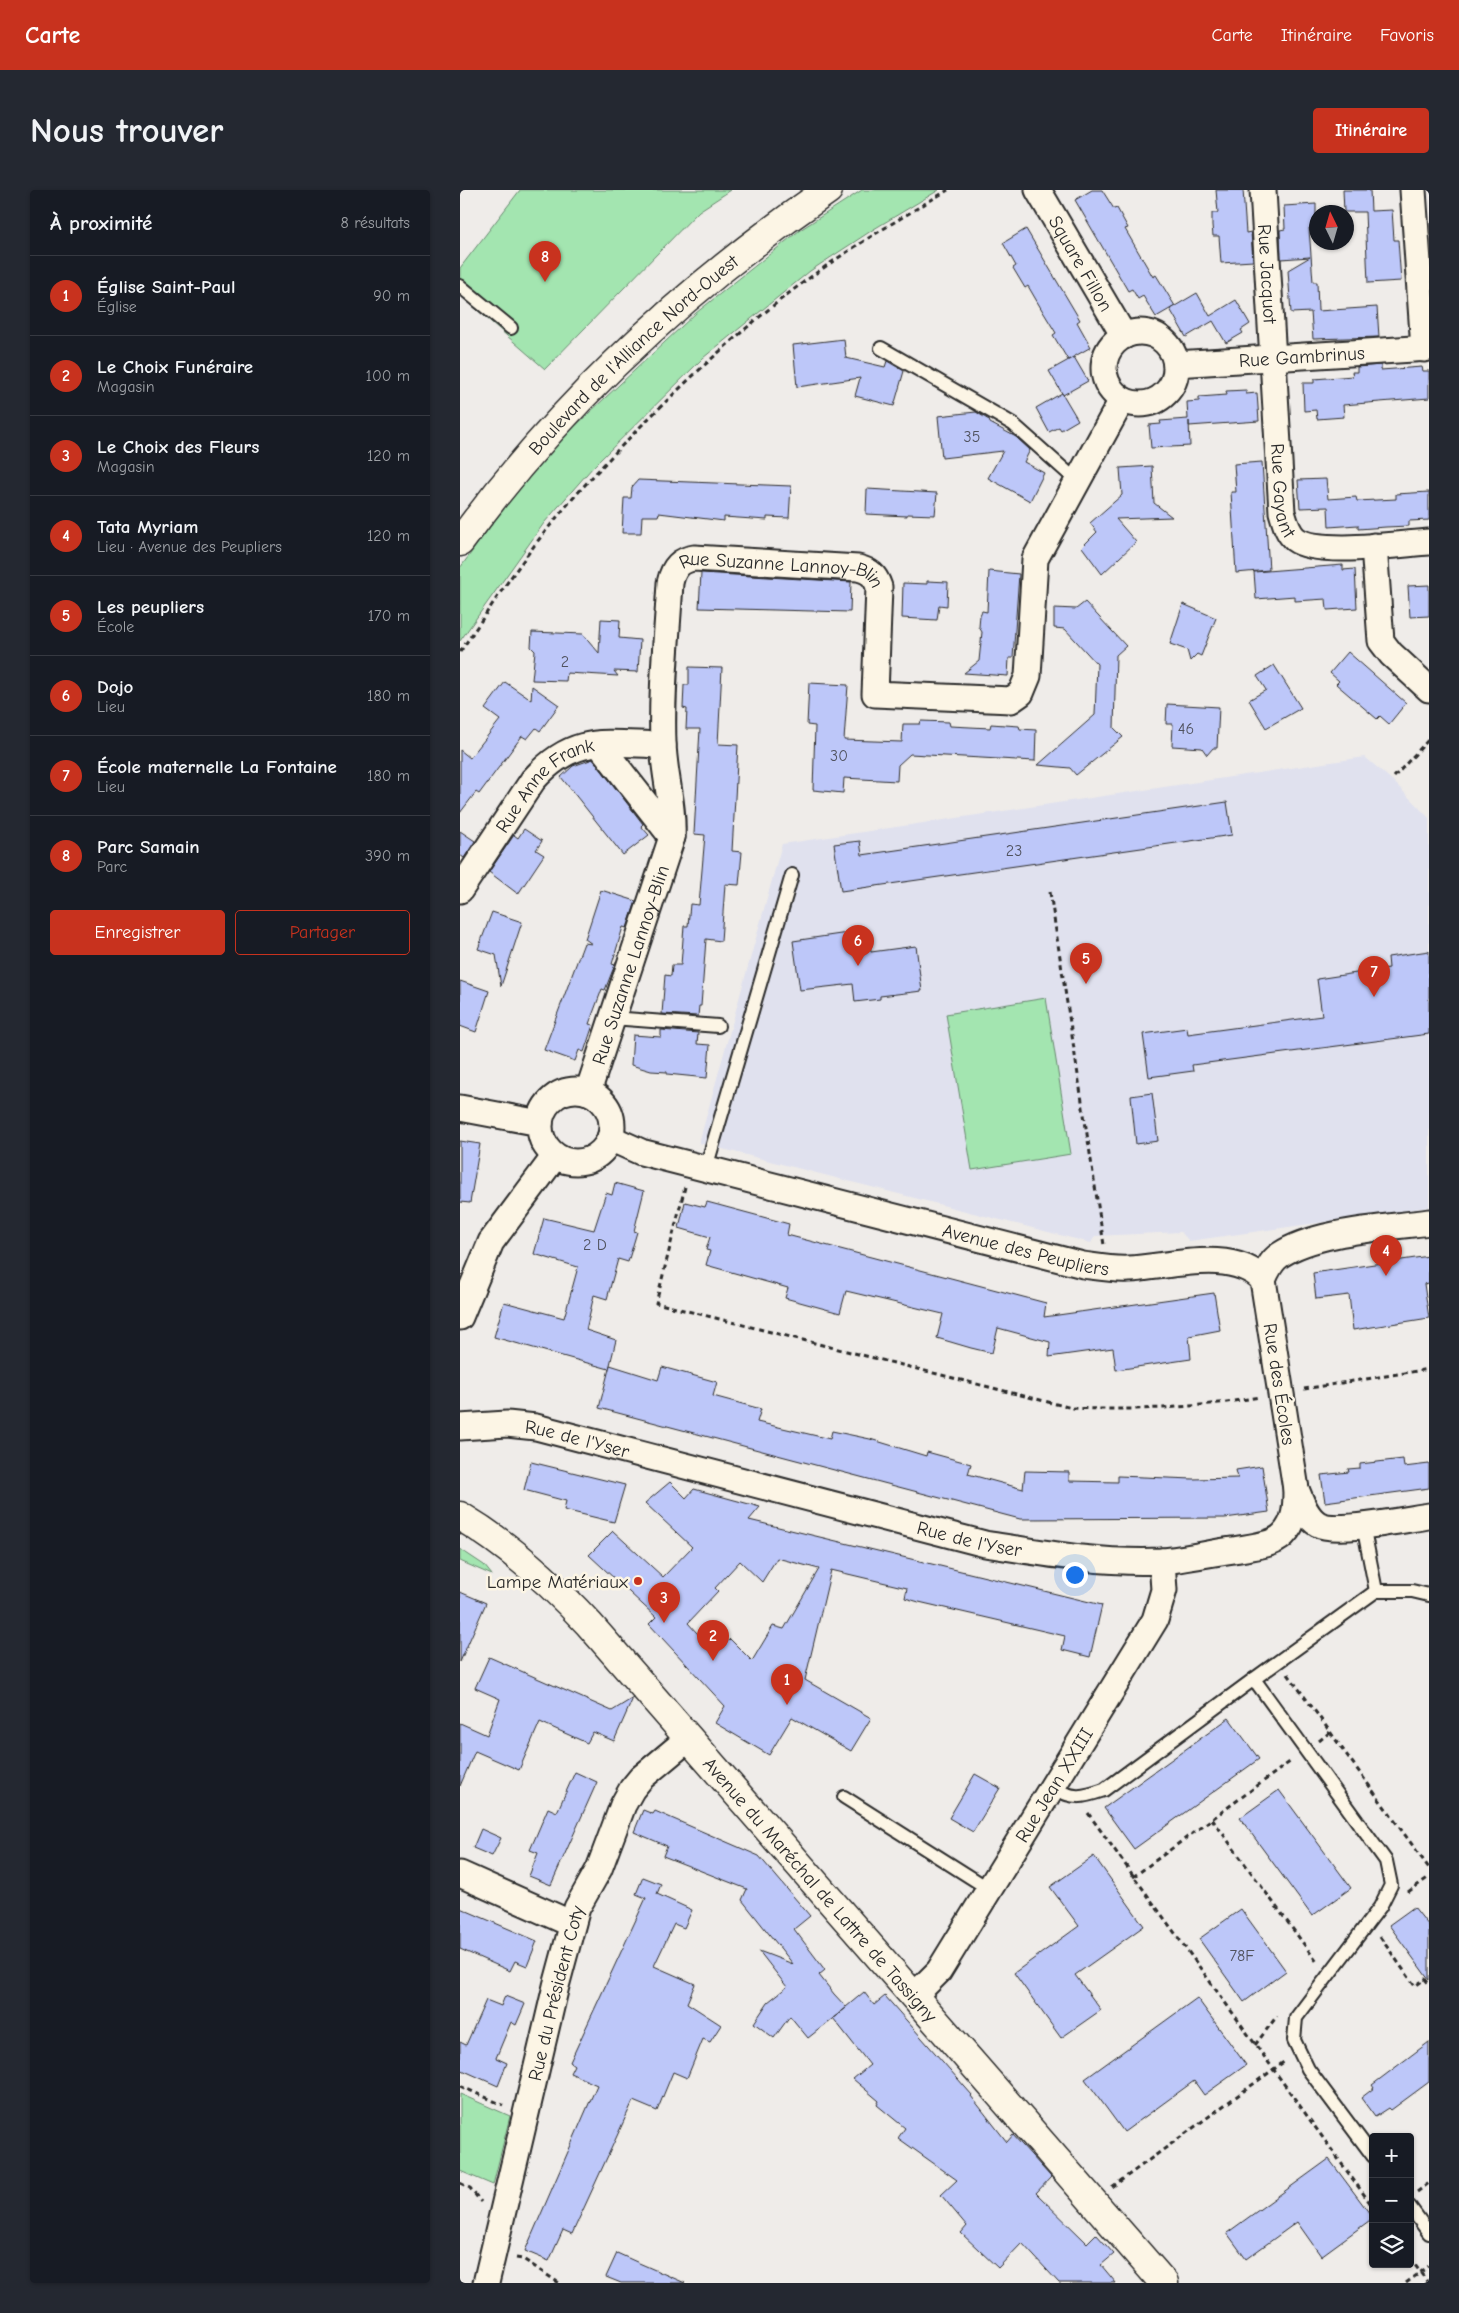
<!DOCTYPE html>
<html lang="fr">
<head>
<meta charset="utf-8">
<style>
  :root { --surface:#171b24; --page:#242831; --text:#f1f3f6; --muted:#9ea1a6; --line:#363941; --accent:#c8321e }
  body { margin:0; font-family:"Comic Neue",sans-serif; background:var(--page); color:var(--text) }
  .controls { position:absolute; right:15px; bottom:15px; display:grid; overflow:hidden; border-radius:5px; box-shadow:0 1px 4px #0004 }
  .controls button { width:45px; height:45px; display:grid; place-items:center; padding:0; border:0; border-bottom:1px solid var(--line); background:var(--surface); color:var(--text); font:25px sans-serif }
  .compass { position:absolute; left:849px; top:15px; width:45px; height:45px; border-radius:50%; background:var(--surface); box-shadow:0 1px 4px #0004; rotate:355deg }
  .you { position:absolute; left:614px; top:1384px; width:18px; height:18px; margin:-12px; border:4px solid #fff; border-radius:50%; background:#1a73e8; box-shadow:0 0 0 8px #1a73e833 }
  .badge { display:grid; place-items:center; width:32px; height:32px; border-radius:50%; background:var(--accent); color:#fff; font-size:16px; font-weight:700 }
  .pin { position:absolute; translate:-50% -41px; filter:drop-shadow(0 1px 2px #0008) }
  .pin::after { content:''; position:absolute; top:26px; width:18px; height:15px; background:inherit; clip-path:polygon(0 0,100% 0,50% 100%) }
  .list { margin:0; padding:0; list-style:none }
  h2 { display:flex; justify-content:space-between; align-items:center; height:65px; margin:0; padding:0 20px; font-size:21px }
  h2 small { font-size:16px; font-weight:400; color:var(--muted) }
  .list li { display:grid; grid-template-columns:32px 1fr auto; gap:15px; align-items:center; box-sizing:border-box; height:80px; padding:0 20px; border-top:1px solid var(--line) }
  .list b { display:block; font-size:19px; white-space:nowrap }
  .list p { margin:0; font-size:16px; white-space:nowrap; color:var(--muted) }
  .list em { font-size:16px; font-style:normal; color:var(--muted) }
  .actions { display:flex; gap:10px; padding:15px 20px }
  .actions a { flex:1; padding:11px 0; border:1px solid var(--accent); border-radius:5px; text-align:center; font-size:18px; color:var(--accent) }
  .actions .main { background:var(--accent); color:#fff }
  .icon { flex:none; width:28px; height:28px; fill:none; stroke:currentColor; stroke-width:2; stroke-linecap:round; stroke-linejoin:round }
  .map { position:relative; flex:none; width:969px; height:2093px; overflow:hidden; border-radius:5px }
  header { display:flex; align-items:center; gap:30px; box-sizing:border-box; height:70px; padding:0 25px; background:var(--accent); color:#fff }
  header strong { font-size:24px }
  nav { display:flex; gap:28px; margin-inline-start:auto; font-size:18px }
  .intro { display:flex; align-items:center; justify-content:space-between; box-sizing:border-box; height:120px; padding:0 30px }
  h1 { margin:0; font-size:35px }
  .button { padding:12px 22px; border-radius:5px; background:var(--accent); color:#fff; font-size:18px; font-weight:700 }
  main { display:flex; gap:30px; padding:0 30px }
  aside { flex:1; background:var(--surface); border-radius:5px; box-shadow:0 1px 4px #0004 }
  .map>svg:first-child { display:block }
</style>
</head>
<body>
<header>
<strong>Carte</strong>
<nav><a>Carte</a><a>Itinéraire</a><a>Favoris</a></nav>
</header>
<div class="intro"><h1>Nous trouver</h1><a class="button">Itinéraire</a></div>
<main>
<aside>
<h2>À proximité<small>8 résultats</small></h2>
<ul class="list">
<li><span class="badge">1</span><div><b>Église Saint-Paul</b><p>Église</p></div><em>90 m</em></li>
<li><span class="badge">2</span><div><b>Le Choix Funéraire</b><p>Magasin</p></div><em>100 m</em></li>
<li><span class="badge">3</span><div><b>Le Choix des Fleurs</b><p>Magasin</p></div><em>120 m</em></li>
<li><span class="badge">4</span><div><b>Tata Myriam</b><p>Lieu · Avenue des Peupliers</p></div><em>120 m</em></li>
<li><span class="badge">5</span><div><b>Les peupliers</b><p>École</p></div><em>170 m</em></li>
<li><span class="badge">6</span><div><b>Dojo</b><p>Lieu</p></div><em>180 m</em></li>
<li><span class="badge">7</span><div><b>École maternelle La Fontaine</b><p>Lieu</p></div><em>180 m</em></li>
<li><span class="badge">8</span><div><b>Parc Samain</b><p>Parc</p></div><em>390 m</em></li>
</ul>
<div class="actions"><a class="main">Enregistrer</a><a>Partager</a></div>
</aside>
<div class="map">
<svg width="969" height="2093" viewBox="0 0 969 2093">
  <rect width="100%" height="100%" fill="#efece9"/>
  <filter id="ink" filterUnits="userSpaceOnUse"><feTurbulence type="fractalNoise" baseFrequency=".02" numOctaves="2"/><feDisplacementMap in="SourceGraphic" scale="10" xChannelSelector="R" yChannelSelector="G"/><feConvolveMatrix kernelMatrix="1 2 1 2 8 2 1 2 1" color-interpolation-filters="sRGB"/></filter>
  <g filter="url(#ink)">
    <polygon fill="#e0e1ee" points="905,567 933,591 969,628 969,1017 729,1051 721,1042 635,1046 631,1053 239,953 322,654"/>
    <g fill="#a3e5b0" stroke="#67886e">
      <polygon points="60,0 271,0 239,21 85,179 0,105 0,78"/>
      <polygon points="402,0 479,0 414,39 350,81 243,168 133,277 84,333 0,451 0,378 62,293 99,251 236,123 340,40"/>
      <polygon points="586,808 611,964 512,980 486,824"/>
      <polygon points="0,1359 24,1375 32,1385 0,1371"/>
      <polygon points="0,1904 50,1926 33,1995 0,1981"/>
    </g>
    <g fill="#bdc7f9" stroke="#2b2b2b" fill-rule="evenodd">
      <polygon points="632,0 642,0 654,19 657,18 668,38 665,39 693,87 696,85 715,116 696,127 683,106 678,109 672,99 668,101 615,10"/>
      <polygon points="756,0 783,0 786,43 791,42 793,71 761,73 759,46 753,46 752,35 752,23 758,23"/>
      <polygon points="883,0 910,0 911,21 932,20 934,50 938,50 941,91 908,93 905,22 884,22"/>
      <polygon points="856,14 856,37 849,38 853,92 857,92 858,121 917,117 919,147 853,149 851,122 831,123 828,80 850,67 821,69 820,40 825,39 824,16"/>
      <polygon points="566,39 620,130 617,132 631,157 608,170 593,145 596,143 582,120 568,96 565,98 553,78 556,76 543,53"/>
      <polygon points="737,103 750,126 776,110 790,134 781,140 783,143 766,153 753,131 726,147 710,119"/>
      <polygon points="384,149 386,168 425,177 427,171 444,181 434,216 395,206 400,188 337,197 333,155"/>
      <polygon points="614,167 628,191 603,205 589,181"/>
      <polygon points="921,175 921,180 962,177 963,181 969,181 969,208 883,215 884,227 857,229 856,220 844,221 843,193 854,193 854,189 893,186 892,182 897,182 897,177"/>
      <polygon points="786,200 786,204 797,203 799,231 729,236 729,231 730,256 691,258 689,235 701,234 700,231 728,229 727,212 739,211 739,207 767,205 766,201"/>
      <polygon points="602,203 618,230 601,240 599,237 589,242 576,218"/>
      <polygon points="516,222 529,230 530,233 556,247 570,260 564,272 584,283 570,311 528,288 543,261 482,268 478,226"/>
      <polygon points="802,272 809,380 776,383 771,302 776,302 774,274"/>
      <polygon points="692,276 694,313 712,327 656,329 676,352 642,384 622,357 637,342 630,333 662,305 660,278"/>
      <polygon points="866,289 868,309 896,307 897,311 936,309 936,304 969,302 969,330 949,331 949,336 926,337 898,339 898,335 869,337 868,317 840,318 838,290"/>
      <polygon points="178,290 331,296 329,328 307,327 307,330 264,327 264,331 199,323 198,326 182,326 181,343 162,343 164,308 171,308 172,297"/>
      <polygon points="407,299 477,303 475,325 447,324 447,326 406,324"/>
      <polygon points="883,375 883,380 895,379 897,418 867,420 866,409 835,411 835,406 796,409 794,382"/>
      <polygon points="529,381 559,384 553,468 549,468 548,486 504,483 519,471 522,442 519,437 520,425 522,421 527,422"/>
      <polygon points="241,383 391,392 390,422 239,418"/>
      <polygon points="467,391 488,392 487,416 479,415 477,430 442,428 443,393 467,394"/>
      <polygon points="969,395 969,426 950,427 948,396"/>
      <polygon points="625,412 666,456 656,465 654,538 663,547 616,585 610,578 578,575 635,525 637,474 605,439 594,438 594,418 616,419"/>
      <polygon points="723,414 756,428 741,466 737,464 730,471 727,460 710,454"/>
      <polygon points="141,429 160,430 159,448 180,450 178,482 154,481 158,486 107,483 106,491 72,490 75,461 71,457 72,442 123,444 139,463"/>
      <polygon points="888,462 946,513 929,534 920,526 917,529 876,494 879,491 870,483"/>
      <polygon points="814,475 841,518 806,538 789,510 806,500 797,486"/>
      <polygon points="229,477 262,478 258,554 278,555 272,661 282,662 279,695 265,694 261,751 246,749 241,816 239,816 238,826 202,824 205,785 211,786 212,775 221,775 224,736 228,736 230,714 239,715 245,645 234,644 240,539 226,539 227,519 223,518 224,495 229,495"/>
      <polygon points="45,492 71,510 72,496 99,515 80,541 76,538 67,549 62,546 19,604 16,602 0,623 0,560 10,568 40,530 25,519"/>
      <polygon points="349,493 388,495 384,550 442,552 443,534 460,534 461,531 489,532 490,536 530,538 531,534 559,536 560,539 576,540 575,571 450,564 438,575 437,591 384,588 383,603 353,600 355,536 347,535"/>
      <polygon points="707,514 759,517 757,558 753,558 747,565 742,558 712,556 713,534 706,534"/>
      <polygon points="133,569 183,634 181,636 189,645 163,665 101,587 113,576"/>
      <polygon points="767,612 772,645 381,701 374,654 400,651 402,665"/>
      <polygon points="64,639 82,651 76,660 84,665 58,704 29,682 54,645 58,648"/>
      <polygon points="0,641 15,651 4,668 0,665"/>
      <polygon points="141,700 176,711 167,738 163,737 152,774 155,775 152,782 145,800 142,799 129,834 133,835 124,862 119,860 115,871 84,860 124,753 132,754 125,749"/>
      <polygon points="32,722 62,732 41,796 36,765 18,759"/>
      <polygon points="408,740 411,762 456,756 462,801 420,806 420,809 395,812 393,794 340,800 333,751"/>
      <polygon points="969,761 969,844 732,875 733,881 689,887 683,844 727,838 728,844 862,826 857,789 929,778 928,767"/>
      <polygon points="0,791 29,801 16,842 0,836"/>
      <polygon points="201,840 238,843 237,854 250,855 247,888 207,884 207,882 191,881 171,875 173,845 201,847"/>
      <polygon points="692,903 698,951 676,954 671,906"/>
      <polygon points="0,951 20,954 10,1013 0,1012"/>
      <polygon points="155,993 184,1001 174,1041 177,1042 168,1072 158,1069 147,1109 134,1105 126,1140 156,1150 149,1179 34,1147 44,1112 104,1128 118,1077 74,1064 84,1028 134,1040 146,1003 152,1005"/>
      <polygon points="225,1012 245,1017 247,1012 329,1034 327,1045 586,1113 584,1127 754,1103 760,1140 729,1146 731,1169 656,1180 653,1158 589,1167 590,1152 538,1138 532,1163 511,1158 477,1148 483,1124 386,1101 380,1123 325,1108 328,1098 246,1075 250,1061 246,1060 250,1047 219,1038"/>
      <polygon points="969,1066 969,1093 964,1094 969,1128 893,1140 889,1105 856,1109 853,1083"/>
      <polygon points="150,1175 198,1190 202,1177 257,1192 253,1206 301,1219 297,1232 370,1249 372,1241 410,1249 466,1266 467,1262 511,1274 508,1284 563,1299 565,1281 609,1282 609,1291 658,1292 658,1286 733,1289 778,1288 776,1280 802,1276 809,1322 765,1328 560,1329 139,1218"/>
      <polygon points="943,1269 944,1277 969,1274 969,1298 865,1312 861,1285 889,1282 888,1279 900,1278 900,1274"/>
      <polygon points="71,1272 165,1295 154,1332 104,1320 106,1311 64,1300"/>
      <path d="M 210,1292 L 226,1308 L 234,1299 L 300,1317 L 289,1330 L 642,1415 L 630,1467 L 602,1460 L 605,1446 L 459,1412 L 445,1408 L 447,1398 L 371,1380 L 345,1490 L 411,1528 L 391,1561 L 332,1527 L 309,1565 L 255,1533 L 265,1516 L 189,1434 L 196,1427 L 129,1365 L 153,1341 L 203,1387 L 232,1357 L 185,1313 ZM 317,1368 L 359,1379 L 324,1439 L 313,1436 L 292,1471 L 270,1449 L 255,1463 L 228,1433 L 258,1401 L 255,1398 L 280,1371 L 302,1392 Z"/>
      <polygon points="0,1402 26,1413 0,1472"/>
      <polygon points="29,1467 152,1521 173,1508 154,1551 133,1542 127,1553 80,1532 59,1580 15,1561 0,1596 0,1533 27,1545 40,1509 15,1498"/>
      <polygon points="769,1528 799,1569 674,1659 644,1618"/>
      <polygon points="115,1582 137,1592 91,1695 69,1686 78,1663 70,1660 88,1618 97,1622"/>
      <polygon points="515,1584 540,1598 513,1642 489,1628"/>
      <polygon points="819,1600 891,1698 852,1726 780,1628"/>
      <polygon points="183,1620 193,1624 195,1621 299,1666 350,1726 334,1739 365,1780 359,1785 374,1804 386,1817 404,1802 414,1815 425,1806 512,1905 511,1906 547,1952 553,1945 591,1987 576,2003 627,2053 636,2044 654,2064 641,2075 656,2093 599,2093 562,2053 538,2078 501,2043 507,2036 481,2005 497,1990 438,1948 445,1938 417,1915 419,1911 393,1889 410,1875 373,1828 386,1818 348,1848 330,1826 314,1848 294,1833 308,1812 327,1797 299,1761 333,1774 282,1710 287,1699 203,1666 207,1656 174,1642"/>
      <polygon points="21,1639 41,1648 32,1666 13,1658"/>
      <polygon points="634,1666 684,1736 615,1785 641,1820 601,1848 554,1783 619,1736 590,1697"/>
      <polygon points="183,1687 201,1694 197,1704 232,1720 224,1738 214,1734 194,1776 235,1794 227,1813 261,1835 250,1852 243,1849 227,1888 213,1882 197,1921 173,1911 112,2044 103,2040 89,2071 65,2061 137,1895 110,1883 114,1875 110,1872 186,1708 176,1704"/>
      <polygon points="954,1717 969,1736 969,1790 929,1735"/>
      <polygon points="0,1718 77,1751 67,1776 55,1771 50,1781 0,1759"/>
      <polygon points="781,1719 826,1781 784,1812 739,1749"/>
      <polygon points="45,1806 65,1814 56,1835 51,1832 36,1868 47,1873 38,1896 0,1879 0,1852 6,1855 26,1810 41,1816"/>
      <polygon points="737,1808 786,1875 744,1905 734,1891 664,1942 625,1889"/>
      <polygon points="969,1852 969,1892 931,1920 929,1918 915,1927 901,1908 914,1898 912,1895"/>
      <polygon points="869,1969 913,2028 861,2066 837,2032 786,2069 767,2043"/>
      <polygon points="157,2063 179,2073 225,2093 161,2093 146,2087"/>
    </g>
    <g fill="none" stroke-linecap="round" stroke-linejoin="round">
      <g stroke="#2b2b2b" stroke-width="16">
        <g id="service">
          <polyline points="0,96 51,138"/>
          <polyline points="421,158 553,234 617,291"/>
          <polyline points="152,828 258,836"/>
          <polyline points="246,978 332,685"/>
          <polyline points="903,1335 916,1401"/>
          <path d="M 592,1598 C 614,1609 621,1608 644,1600 L 794,1489"/>
          <polyline points="384,1607 529,1699"/>
          <polyline points="913,1966 848,1879 834,1850 836,1828 920,1717 931,1695 926,1671 794,1489 916,1401 952,1401 969,1405"/>
          <polyline points="950,2017 969,2043"/>
        </g>
      </g>
      <g stroke="#2b2b2b" stroke-width="29">
        <g id="minor">
          <path id="s1" d="M 578,0 L 664,146"/>
          <path id="s2" d="M 803,0 L 822,322 C 825,332 827,342 835,349 C 857,366 939,354 969,352"/>
          <polyline points="953,0 964,159"/>
          <circle cx="680" cy="178" r="36"/>
          <path id="s3" d="M 716,174 L 969,158"/>
          <polyline points="914,356 921,451 931,464 969,499"/>
          <polyline points="139,554 212,647"/>
          <path id="s4" d="M 0,700 L 73,590 C 115,543 146,554 203,555"/>
          <circle cx="116" cy="936" r="36"/>
          <path id="s5" d="M 128,902 L 212,647 C 214,615 204,585 203,553 C 201,500 207,446 210,393 C 213,379 219,370 234,368 L 398,378 C 410,381 415,385 419,397 L 415,504 L 551,510 L 561,503 L 568,486 L 575,369 L 662,210"/>
          <polyline points="0,918 80,933"/>
          <path id="s6" d="M 150,948 L 181,962 L 623,1075 C 638,1077 654,1080 669,1079 C 709,1077 773,1057 803,1090"/>
          <path d="M 803,1090 C 807,1080 811,1071 820,1065 C 855,1041 926,1038 969,1032"/>
          <polyline points="0,1127 31,1052 95,966"/>
          <path id="s7" d="M 0,1237 L 47,1234 L 76,1237 L 525,1354 C 582,1363 644,1374 702,1371 C 726,1369 750,1363 773,1360 C 789,1357 812,1356 823,1345 C 836,1332 836,1316 836,1299 L 803,1090"/>
          <path d="M 836,1299 C 841,1311 846,1327 858,1334 C 876,1344 947,1329 969,1326"/>
          <polyline points="0,1684 112,1734"/>
          <path id="s8" d="M 454,1806 L 479,1781 L 695,1430 L 704,1400 L 702,1371"/>
          <path id="s9" d="M 26,2093 L 96,1796 L 117,1718 L 139,1679 L 163,1615 L 172,1599 L 181,1588 L 229,1548"/>
        </g>
      </g>
      <g stroke="#2b2b2b" stroke-width="31">
        <g id="tertiary">
          <path id="s10" d="M 0,352 C 101,213 227,97 368,0"/>
        </g>
      </g>
      <g stroke="#2b2b2b" stroke-width="31">
        <g id="secondary">
          <path id="s11" d="M 0,1326 C 49,1355 90,1392 129,1434 L 704,2093"/>
        </g>
      </g>
      <g stroke="#2b2b2b" stroke-width="3" stroke-dasharray="5 4" stroke-linecap="butt">
        <path d="M 0,462 C 30,418 59,373 93,332 C 119,300 148,270 177,240 C 221,196 266,154 314,115 C 368,71 429,35 488,0"/>
        <polyline points="934,587 969,549"/>
        <polyline points="590,702 644,1055"/>
        <path d="M 225,997 L 196,1113 L 612,1218 C 675,1221 737,1218 799,1207"/>
        <polyline points="844,1199 969,1179"/>
        <polyline points="828,1484 969,1678"/>
        <polyline points="859,1551 870,1542"/>
        <polyline points="628,1623 913,2017"/>
        <polyline points="752,1629 857,1772"/>
        <polyline points="673,1687 831,1571"/>
        <polyline points="948,1702 969,1687"/>
        <polyline points="920,1747 955,1796 965,1789 969,1794"/>
        <polyline points="795,1855 817,1826"/>
        <polyline points="0,1896 43,1915"/>
        <polyline points="0,1993 10,1998 21,2012"/>
        <polyline points="652,1997 825,1871"/>
        <polyline points="957,2002 969,1993"/>
        <polyline points="56,2068 63,2069 99,2093"/>
        <polyline points="950,2068 968,2093"/>
        <polyline points="946,2093 969,2076"/>
      </g>
      <use href="#service" stroke="#fcf5e5" stroke-width="12"/>
      <use href="#minor" stroke="#fcf5e5" stroke-width="25"/>
      <use href="#tertiary" stroke="#fcf5e5" stroke-width="28"/>
      <use href="#secondary" stroke="#fcf5e5" stroke-width="28"/>
    </g>
  </g>
  <circle fill="#c8321e" stroke="#fcf5e5" stroke-width="2" cx="178" cy="1391" r="5"/>
  <g text-anchor="middle" stroke-width="5" stroke-linejoin="round" paint-order="stroke">
    <g font-size="16" fill="#50525e">
      <text x="512" y="252">35</text>
      <text x="105" y="477">2</text>
      <text x="726" y="544">46</text>
      <text x="379" y="571">30</text>
      <text x="554" y="666">23</text>
      <text x="135" y="1060">2 D</text>
      <text x="782" y="1771">78F</text>
    </g>
    <g font-size="19" fill="#2b2b2b" stroke="#fcf5e5">
      <text dy="7" stroke="none"><textPath href="#s1" startOffset="85">Square Fillon</textPath></text>
      <text dy="7" stroke="none"><textPath href="#s2" startOffset="84">Rue Jacquot</textPath></text>
      <text dy="7" stroke="none"><textPath href="#s10" startOffset="256">Boulevard de l'Alliance Nord-Ouest</textPath></text>
      <text dy="7" stroke="none"><textPath href="#s3" startOffset="126">Rue Gambrinus</textPath></text>
      <text dy="7" stroke="none"><textPath href="#s2" startOffset="301">Rue Gayant</textPath></text>
      <text dy="7" stroke="none"><textPath href="#s5" startOffset="650">Rue Suzanne Lannoy-Blin</textPath></text>
      <text dy="7" stroke="none"><textPath href="#s4" startOffset="138">Rue Anne Frank</textPath></text>
      <text dy="7" stroke="none"><textPath href="#s5" startOffset="134">Rue Suzanne Lannoy-Blin</textPath></text>
      <text dy="7" stroke="none"><textPath href="#s6" startOffset="431">Avenue des Peupliers</textPath></text>
      <text transform="translate(820 1194) rotate(81)" y="7">Rue des Écoles</text>
      <text dy="7" stroke="none"><textPath href="#s7" startOffset="119">Rue de l'Yser</textPath></text>
      <text dy="7" stroke="none"><textPath href="#s7" startOffset="524">Rue de l'Yser</textPath></text>
      <text dy="7" stroke="none"><textPath href="#s8" startOffset="254">Rue Jean XXIII</textPath></text>
      <text dy="7" stroke="none"><textPath href="#s11" startOffset="521">Avenue du Maréchal de Lattre de Tassigny</textPath></text>
      <text dy="7" stroke="none"><textPath href="#s9" startOffset="298">Rue du Président Coty</textPath></text>
    </g>
    <g font-size="19" fill="#2b2b2b" stroke="#fcf5e5" text-anchor="end">
      <text x="168" y="1398">Lampe Matériaux</text>
    </g>
  </g>
</svg>
<div class="controls">
<button>+</button>
<button>−</button>
<button><svg class="icon" aria-label="layers" viewBox="0 0 24 24"><path d="M12 4l9 5-9 5-9-5zM3 14l9 5 9-5"/></svg></button>
</div>
<svg class="compass" viewBox="-18 -18 36 36"><path d="M0-13l5 13h-10z" fill="#e53935"/><path d="M0 13l5-13h-10z" fill="#9ea1a6"/></svg>
<div class="you"></div>
<div class="pin badge" style="left:327px;top:1515px">1</div>
<div class="pin badge" style="left:253px;top:1471px">2</div>
<div class="pin badge" style="left:204px;top:1433px">3</div>
<div class="pin badge" style="left:926px;top:1086px">4</div>
<div class="pin badge" style="left:626px;top:794px">5</div>
<div class="pin badge" style="left:398px;top:776px">6</div>
<div class="pin badge" style="left:914px;top:807px">7</div>
<div class="pin badge" style="left:85px;top:92px">8</div>
</div>
</main>
</body>
</html>
